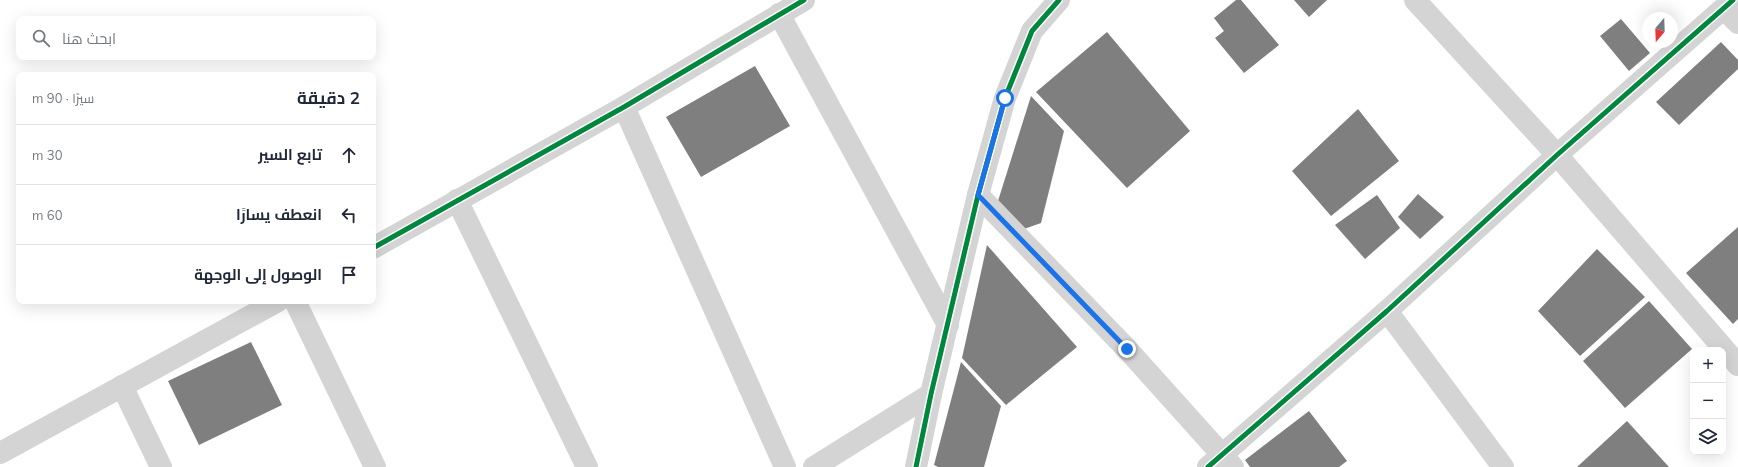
<!DOCTYPE html>
<html lang="ar">
<head>
<meta charset="utf-8">
<style>
  :root { --surface:#fff; --page:#f2f2f3; --text:#1f2937; --muted:#747a83; --line:#e0e1e3 }
  body { margin:0; font-family:Mulish,Cairo,sans-serif; background:var(--page); color:var(--text); direction:rtl }
  .controls { position:absolute; right:12px; bottom:12px; display:grid; overflow:hidden; border-radius:8px; box-shadow:0 4px 16px #0002 }
  .controls button { width:36px; height:36px; display:grid; place-items:center; padding:0; border:0; border-bottom:1px solid var(--line); background:var(--surface); color:var(--text); font:20px sans-serif }
  .compass { position:absolute; left:1642px; top:12px; width:36px; height:36px; border-radius:50%; background:var(--surface); box-shadow:0 4px 16px #0002; rotate:199deg }
  .stop { position:absolute; width:12px; height:12px; margin:-9px; border:3px solid #1a73e8; border-radius:50%; background:#fff }
  .stop.end { background:#1a73e8; border-color:#fff; box-shadow:0 1px 4px #0008 }
  .list { margin:0; padding:0; list-style:none }
  h2 { display:flex; justify-content:space-between; align-items:center; height:52px; margin:0; padding:0 16px; font-size:17px }
  h2 small { font-size:13px; font-weight:400; color:var(--muted) }
  .list li { display:grid; grid-template-columns:26px 1fr auto; gap:12px; align-items:center; box-sizing:border-box; height:60px; padding:0 16px; border-top:1px solid var(--line) }
  .list b { display:block; font-size:15px; white-space:nowrap }
  .list em { font-size:13px; font-style:normal; color:var(--muted) }
  .icon { flex:none; width:22px; height:22px; fill:none; stroke:currentColor; stroke-width:2; stroke-linecap:round; stroke-linejoin:round }
  .map { position:relative; flex:none; width:1738px; height:467px; overflow:hidden; direction:ltr }
  .search { position:absolute; background:var(--surface); box-shadow:0 4px 16px #0002; left:16px; top:16px; width:360px; height:44px; display:flex; align-items:center; gap:10px; box-sizing:border-box; padding:0 14px; border-radius:8px; color:var(--muted); font-size:15px }
  .panel { position:absolute; background:var(--surface); box-shadow:0 4px 16px #0002; left:16px; top:72px; width:360px; height:232px; border-radius:8px; direction:rtl }
  .map>svg:first-child { display:block }
</style>
</head>
<body>
<div class="map">
<svg width="1738" height="467" viewBox="0 0 1738 467">
  <rect width="100%" height="100%" fill="#fff"/>
  <g fill="#7f7f7f">
    <polygon points="1236,0 1241,0 1279,45 1244,73 1215,38 1224,31 1214,18"/>
    <polygon points="1294,0 1327,0 1309,17"/>
    <polygon points="1621,19 1650,53 1629,71 1600,36"/>
    <polygon points="1107,32 1190,131 1127,188 1036,92"/>
    <polygon points="1721,42 1738,60 1738,69 1679,125 1656,102"/>
    <polygon points="755,66 790,126 701,177 666,117"/>
    <polygon points="1031,96 1064,131 1041,223 1024,229 998,201"/>
    <polygon points="1358,109 1399,161 1331,216 1292,171"/>
    <polygon points="1418,194 1444,217 1420,239 1398,217"/>
    <polygon points="1377,195 1400,228 1365,259 1335,225"/>
    <polygon points="1738,227 1738,319 1733,324 1686,273"/>
    <polygon points="987,245 1077,347 1006,405 962,358"/>
    <polygon points="1597,249 1645,297 1580,356 1538,311"/>
    <polygon points="1649,301 1692,349 1625,408 1583,361"/>
    <polygon points="251,342 282,405 199,445 168,381"/>
    <polygon points="961,362 1001,406 984,467 938,467 934,465"/>
    <polygon points="1309,411 1347,461 1339,467 1250,467 1245,460"/>
    <polygon points="1627,421 1669,467 1577,467"/>
  </g>
  <g fill="none" stroke-linecap="round" stroke-linejoin="round">
    <g stroke="#d4d4d4" stroke-width="22">
      <polyline points="1415,0 1557,155 1738,365"/>
      <polyline points="1724,9 1738,23"/>
      <polyline points="779,14 948,325"/>
      <polyline points="624,107 785,467"/>
      <polyline points="978,195 1127,349 1233,467"/>
      <polyline points="457,200 587,467"/>
      <polyline points="373,248 624,107 804,0"/>
      <polyline points="295,301 375,467"/>
      <polyline points="1387,311 1503,467"/>
      <polyline points="122,386 161,467"/>
      <polyline points="0,453 278,301"/>
      <polyline points="814,467 931,394"/>
      <polyline points="916,467 931,394 978,195 1005,98 1032,31 1059,0"/>
      <polyline points="1208,467 1387,311 1557,155 1733,0"/>
    </g>
    <g stroke="#fff" stroke-width="8">
      <g id="cycleway">
        <polyline points="373,248 624,107 804,0"/>
        <polyline points="916,467 931,394 978,195 1005,98 1032,31 1059,0"/>
        <polyline points="1208,467 1387,311 1557,155 1733,0"/>
      </g>
    </g>
    <use href="#cycleway" stroke="#00873e" stroke-width="5"/>
  </g>
  <g fill="none" stroke-linecap="round" stroke-linejoin="round">
    <polyline stroke="#1a73e8" stroke-width="5" points="1005,98 978,195 1127,349"/>
  </g>
</svg>
<div class="controls">
<button>+</button>
<button>−</button>
<button><svg class="icon" aria-label="layers" viewBox="0 0 24 24"><path d="M12 4l9 5-9 5-9-5zM3 14l9 5 9-5"/></svg></button>
</div>
<svg class="compass" viewBox="-18 -18 36 36"><path d="M0-13l5 13h-10z" fill="#e53935"/><path d="M0 13l5-13h-10z" fill="#747a83"/></svg>
<div class="stop" style="left:1005px;top:98px"></div>
<div class="stop end" style="left:1127px;top:349px"></div>
<div class="search"><svg class="icon" aria-label="search" viewBox="0 0 24 24"><circle cx="10" cy="10" r="6"/><path d="M15 15l6 6"/></svg>ابحث هنا</div>
<section class="panel">
<h2>2 دقيقة<small>سيرًا · 90 m</small></h2>
<ul class="list">
<li><svg class="icon" aria-label="ahead" viewBox="0 0 24 24"><path d="M12 20V5M6 11l6-6 6 6"/></svg><div><b>تابع السير</b></div><em>30 m</em></li>
<li><svg class="icon" aria-label="left" viewBox="0 0 24 24"><path d="M17 20v-9H6M10 6l-5 5 5 5"/></svg><div><b>انعطف يسارًا</b></div><em>60 m</em></li>
<li><svg class="icon" aria-label="arrive" viewBox="0 0 24 24"><path d="M6 21V4h12l-3 4 3 4H6"/></svg><div><b>الوصول إلى الوجهة</b></div></li>
</ul>
</section>
</div>
</body>
</html>
